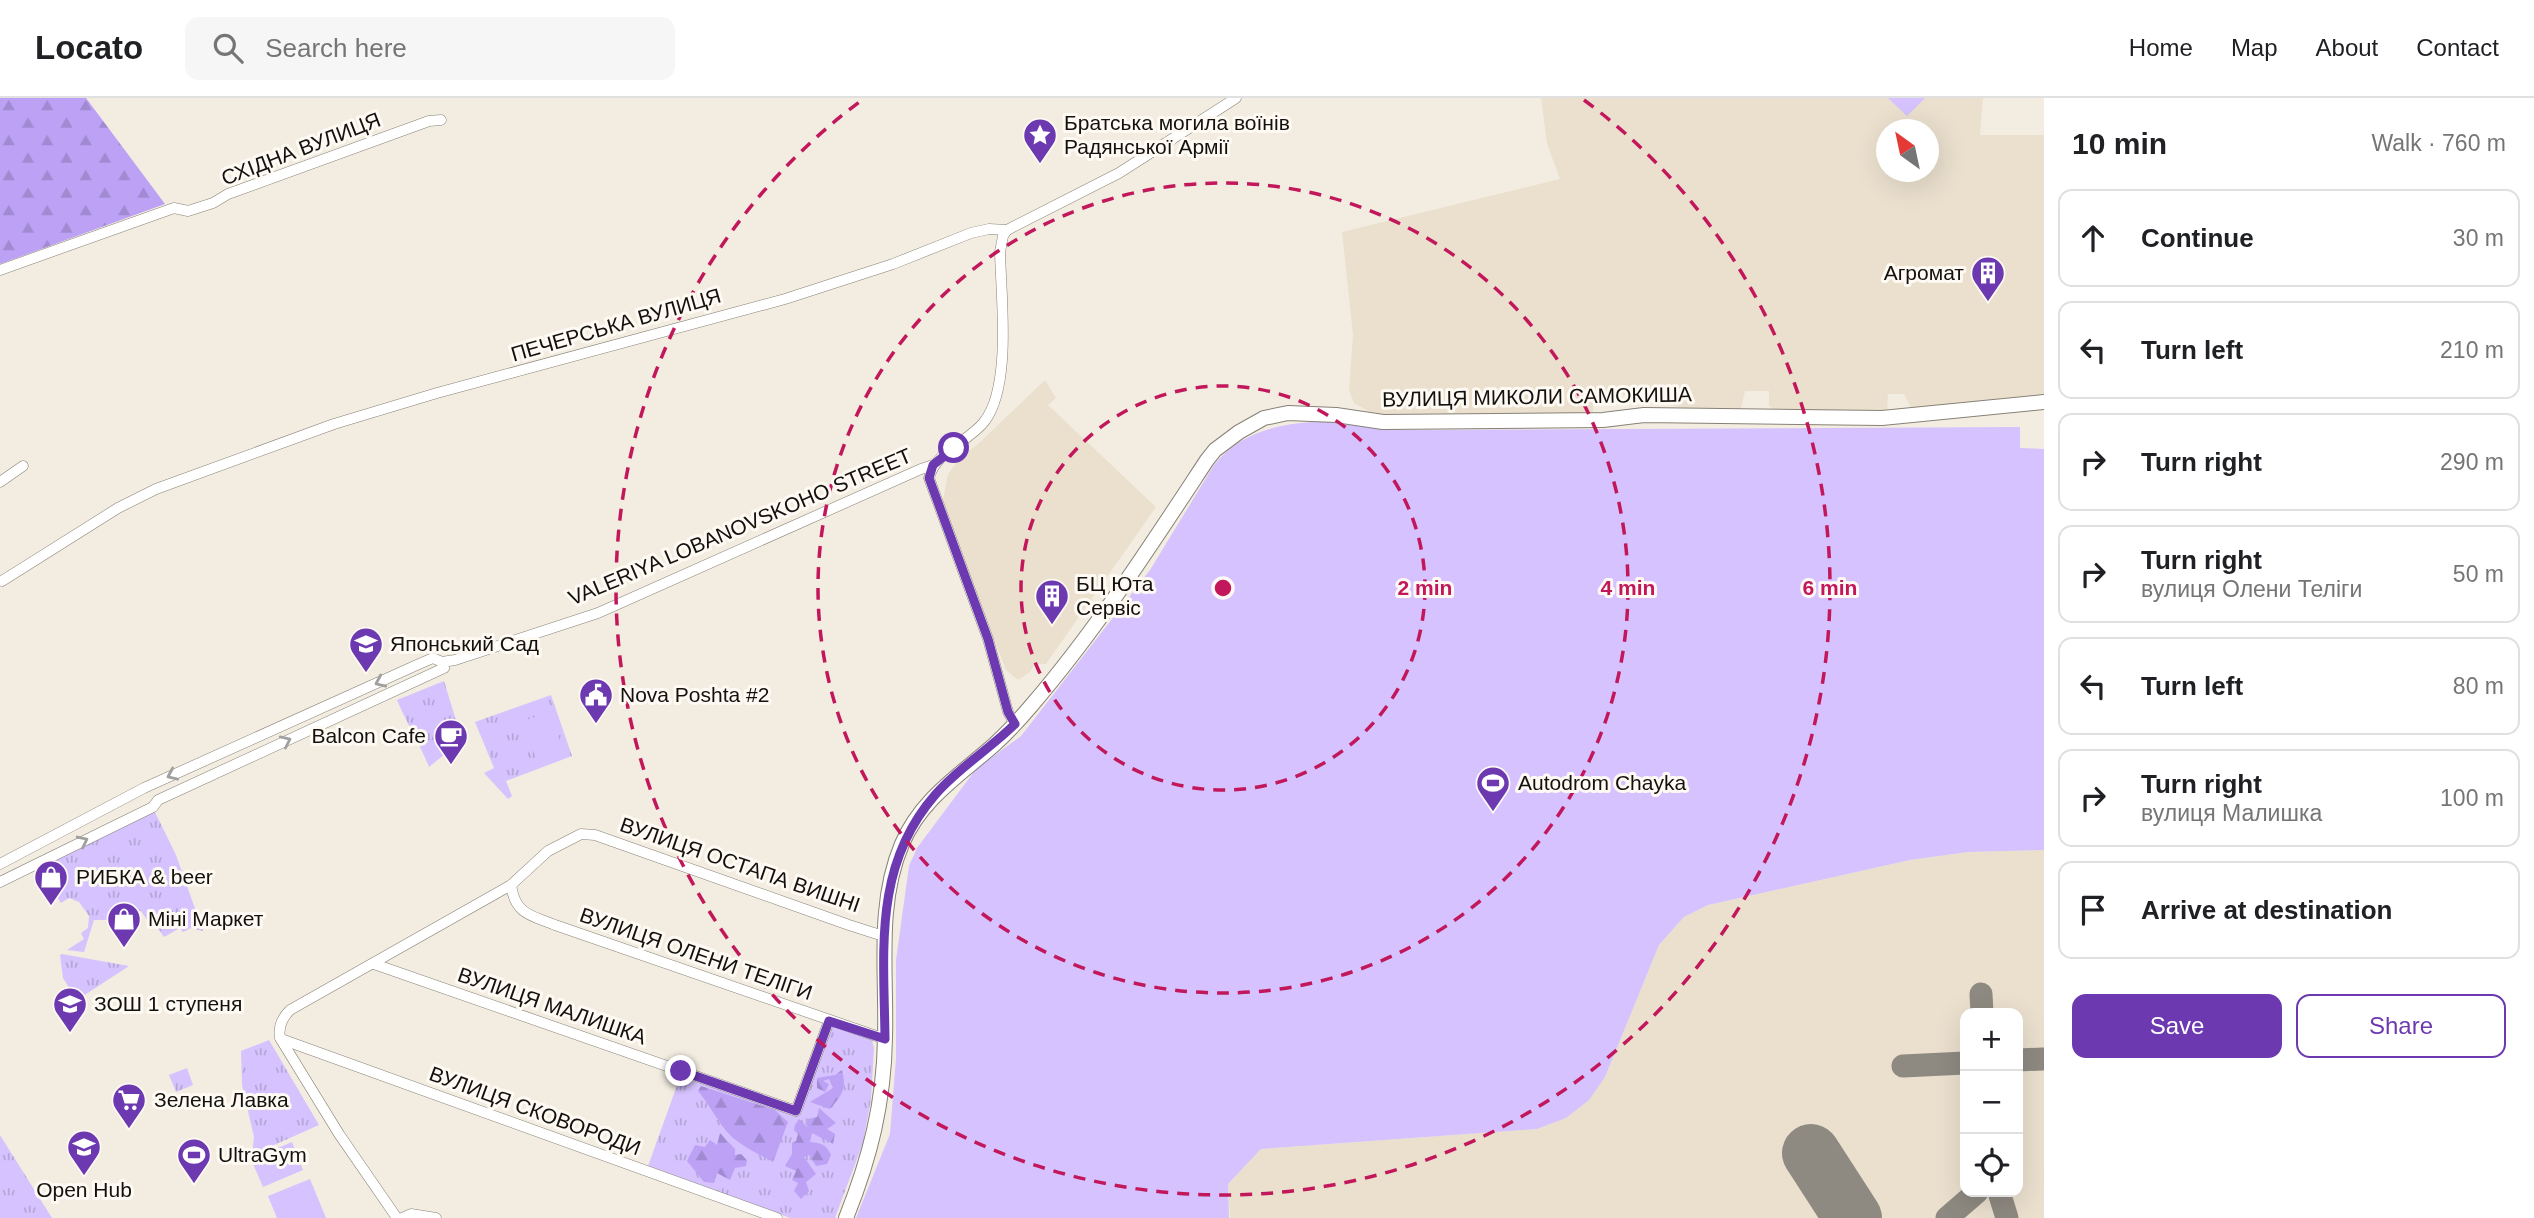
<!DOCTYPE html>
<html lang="en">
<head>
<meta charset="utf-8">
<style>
  :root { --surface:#fff; --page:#f6f6f6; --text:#202124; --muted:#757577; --line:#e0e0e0; --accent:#6c39b1 }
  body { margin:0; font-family:Helvetica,sans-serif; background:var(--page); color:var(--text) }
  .controls { position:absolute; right:21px; bottom:21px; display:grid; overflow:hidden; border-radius:14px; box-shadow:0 7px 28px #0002 }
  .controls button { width:63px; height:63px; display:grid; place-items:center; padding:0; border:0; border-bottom:2px solid var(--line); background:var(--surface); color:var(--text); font:35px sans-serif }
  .compass { position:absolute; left:1876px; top:21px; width:63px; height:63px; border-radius:50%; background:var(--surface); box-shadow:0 7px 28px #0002; rotate:327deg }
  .stop { position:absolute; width:21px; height:21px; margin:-16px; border:5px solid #6c39b1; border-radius:50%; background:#fff }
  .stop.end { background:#6c39b1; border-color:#fff; box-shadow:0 2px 7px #0008 }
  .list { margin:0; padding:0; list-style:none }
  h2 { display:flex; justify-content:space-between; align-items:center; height:91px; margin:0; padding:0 28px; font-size:30px }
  h2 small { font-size:23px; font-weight:400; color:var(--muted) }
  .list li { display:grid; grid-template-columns:46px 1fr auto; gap:21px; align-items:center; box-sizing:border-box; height:98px; margin:0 14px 14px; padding:0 14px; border:2px solid var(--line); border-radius:14px }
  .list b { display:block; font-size:26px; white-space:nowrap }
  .list p { margin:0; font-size:23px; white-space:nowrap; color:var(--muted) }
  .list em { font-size:23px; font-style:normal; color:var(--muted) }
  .actions { display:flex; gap:14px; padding:21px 28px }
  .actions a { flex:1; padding:16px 0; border:2px solid var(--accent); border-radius:14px; text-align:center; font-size:24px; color:var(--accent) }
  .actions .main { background:var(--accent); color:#fff }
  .icon { flex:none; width:38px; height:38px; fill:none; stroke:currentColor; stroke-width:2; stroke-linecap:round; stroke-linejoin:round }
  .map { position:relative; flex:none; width:2044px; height:1120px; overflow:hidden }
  header { display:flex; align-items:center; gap:42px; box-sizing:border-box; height:98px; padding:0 35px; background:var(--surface); border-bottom:2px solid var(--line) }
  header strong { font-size:33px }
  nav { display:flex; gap:38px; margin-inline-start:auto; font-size:24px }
  .search { width:490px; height:63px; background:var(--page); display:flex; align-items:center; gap:18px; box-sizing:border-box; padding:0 24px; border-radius:14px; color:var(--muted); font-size:26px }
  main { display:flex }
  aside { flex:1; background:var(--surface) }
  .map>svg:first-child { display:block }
</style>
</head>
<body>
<header>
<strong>Locato</strong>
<div class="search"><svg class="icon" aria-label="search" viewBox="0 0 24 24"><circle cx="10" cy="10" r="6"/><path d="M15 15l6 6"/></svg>Search here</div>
<nav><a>Home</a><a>Map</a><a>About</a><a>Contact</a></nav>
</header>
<main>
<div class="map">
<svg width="2044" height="1120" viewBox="0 0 2044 1120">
  <defs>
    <pattern id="grass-tufts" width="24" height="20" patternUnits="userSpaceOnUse" patternTransform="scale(1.75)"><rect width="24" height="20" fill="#d5c2fe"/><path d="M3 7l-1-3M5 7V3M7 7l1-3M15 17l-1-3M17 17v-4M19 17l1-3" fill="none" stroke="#b6a6d8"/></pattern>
    <pattern id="forest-firs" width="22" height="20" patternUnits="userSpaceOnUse" patternTransform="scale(1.75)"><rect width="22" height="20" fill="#bca1f5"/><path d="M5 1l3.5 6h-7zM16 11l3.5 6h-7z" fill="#a18ad1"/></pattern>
  </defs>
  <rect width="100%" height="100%" fill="#f3ede1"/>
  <g fill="#ebe0ce" fill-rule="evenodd">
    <path d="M 1541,0 L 1983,0 L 1980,37 L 2044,37 L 2044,297 L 2023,302 L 1912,312 L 1904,296 L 1888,296 L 1887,313 L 1778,313 L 1769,308 L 1769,293 L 1745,293 L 1741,311 L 1684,310 L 1622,296 L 1621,291 L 1609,288 L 1608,295 L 1593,295 L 1593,317 L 1383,317 L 1368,313 L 1354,305 L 1349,292 L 1353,237 L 1342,134 L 1560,81 L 1547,46 ZM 1886,32 L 1928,32 L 1928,74 L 1886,74 Z"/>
    <polygon points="1045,282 1056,300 1048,307 1156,409 1046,566 1035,566 1030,574 1018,582 1006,572 942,407 948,376 961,359 978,346"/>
    <path d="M 2044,752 L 2044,1120 L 1230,1120 L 1228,1086 L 1261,1051 L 1537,1031 L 1566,1020 L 1605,979 L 1659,847 L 1684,819 L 1708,807 L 1910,762 L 1968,754 ZM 1965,915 L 2018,915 L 2018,1094 L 1965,1094 Z"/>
  </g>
  <g fill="url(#grass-tufts)">
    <path d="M 444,583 L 462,642 L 429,669 C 420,646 407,626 397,602 Z"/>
    <polygon points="551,597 572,658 506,683 512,698 508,701 484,675 494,670 475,624"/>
    <path d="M 154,712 L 176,757 L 203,833 L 191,830 L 183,834 L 180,830 L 164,839 L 151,820 L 147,822 L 141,813 C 130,812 124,814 116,822 L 94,822 L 84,854 L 67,852 L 84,841 L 81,835 L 88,830 L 89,818 L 79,804 L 69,800 L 61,805 L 38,769 Z"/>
    <polygon points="60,857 62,856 129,868 77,902 63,880"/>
    <polygon points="835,927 865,937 872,942 874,950 871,1001 863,1045 835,1120 790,1120 648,1068 680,979 798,1017 829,931"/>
    <polygon points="269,942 319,1027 252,1057 254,1039 242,987 241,953"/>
    <polygon points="187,970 193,987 176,994 169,977"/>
    <polygon points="0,1037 52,1120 0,1120"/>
  </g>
  <g fill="url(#forest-firs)">
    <polygon points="0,0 86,0 165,106 0,166"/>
    <path d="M 842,972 C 847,991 842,997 830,1011 L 810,1004 L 833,990 L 829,981 L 823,983 L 829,986 L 825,994 L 817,990 L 817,980 L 835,977 Z"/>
    <path d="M 701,988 L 775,1012 L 788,1024 L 773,1064 C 759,1056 743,1049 731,1038 C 718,1025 710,1007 698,993 Z"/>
    <path d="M 819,1010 L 836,1025 L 827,1031 L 835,1036 L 833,1046 L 812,1035 L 810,1044 C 821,1045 826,1046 831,1057 L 827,1066 L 816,1068 L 809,1057 L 804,1059 L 816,1076 L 806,1084 L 809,1093 L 801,1101 L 794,1093 L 798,1085 L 792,1082 L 796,1073 L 785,1068 L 792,1056 L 792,1045 L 796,1043 L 798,1036 L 794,1032 L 795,1027 L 799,1021 L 807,1029 L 808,1021 L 817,1019 Z"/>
    <polygon points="720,1035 735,1051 735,1057 741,1056 747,1062 746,1068 735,1070 730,1082 717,1075 714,1085 704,1084 687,1063 695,1047 705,1049 710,1042 717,1047"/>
  </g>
  <g fill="#d5c2fe">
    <polygon points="1888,0 1925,0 1907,18"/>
    <path d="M 1328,323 L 1404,332 L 2020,329 L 2020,350 L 2044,351 L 2044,752 L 1968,754 L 1910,762 L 1708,807 L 1684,819 L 1659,847 L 1605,979 L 1589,1002 L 1566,1020 L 1537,1031 L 1261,1051 L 1228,1086 L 1229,1120 L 856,1120 L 890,1036 L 896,960 L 896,862 L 909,768 L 917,750 L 976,671 L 1021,638 L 1150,472 L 1214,367 C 1243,331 1284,325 1328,323 Z"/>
    <polygon points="550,614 563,652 536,661 523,623"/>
    <polygon points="292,1044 303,1072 263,1089 251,1061"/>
    <polygon points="310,1081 326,1120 277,1120 268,1098"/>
  </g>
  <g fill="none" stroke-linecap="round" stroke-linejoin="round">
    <g stroke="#8e8a82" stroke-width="23">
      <polyline points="1981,896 1982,915"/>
      <polyline points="2018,962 2043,961"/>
      <polyline points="1903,968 1965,965"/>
      <polyline points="1999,1094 2007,1120"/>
      <polyline points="1947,1120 1977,1094"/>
    </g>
    <polyline stroke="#8e8a82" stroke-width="58" points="1811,1055 1853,1120"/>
    <g stroke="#878176" stroke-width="11">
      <g id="street">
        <path d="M 1007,132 L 1003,138 L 1000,154 C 1001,199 1012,289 984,324 C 968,344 935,354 929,380 L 988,541 L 1008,614 L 1015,626"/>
        <polyline points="0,172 174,110 188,113 213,105 228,96 429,23 441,22"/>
        <polyline points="0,384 23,368"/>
        <polyline points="2,483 118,410 156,391 334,326 437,295 785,201 893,166 971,135 989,131 1007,132 1119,75 1236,0"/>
        <polyline points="0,766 144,690 419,566 433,560 442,564 455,562 598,515 921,371 933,367"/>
        <polyline points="0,784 153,709 158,702 444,570 442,564"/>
        <path d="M 511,787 C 515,816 530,817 555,827 L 885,941"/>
        <polyline points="374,866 796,1013 829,923"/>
        <polyline points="281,941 777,1120"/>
        <path d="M 397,1120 L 339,1036 L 280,940 C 278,929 282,920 290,912 L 511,787 L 548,753 L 581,736 L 595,737 L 849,827 L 877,836 L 885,835"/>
        <polyline points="402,1120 411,1116 436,1120"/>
      </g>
    </g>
    <g stroke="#878176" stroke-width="16">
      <path id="secondary" d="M 846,1120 C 870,1060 884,1005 885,940 C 887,876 876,807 902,746 C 921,701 960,677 995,646 C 1008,634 1020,621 1031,608 C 1097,531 1151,447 1207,362 L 1215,352 L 1239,334 L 1264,320 L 1288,315 L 1336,317 L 1383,324 L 1603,322 L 1644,317 L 1882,320 L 2044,304"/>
    </g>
    <use href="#street" stroke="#fff" stroke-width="10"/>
    <use href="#secondary" stroke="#fff" stroke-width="14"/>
  </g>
  <defs><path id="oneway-chevron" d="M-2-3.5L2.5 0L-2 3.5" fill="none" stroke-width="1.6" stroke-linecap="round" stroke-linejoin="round" transform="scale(1.75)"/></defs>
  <g stroke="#a1a09e">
    <use href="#oneway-chevron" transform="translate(380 584) rotate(156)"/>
    <use href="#oneway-chevron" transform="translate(286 643) rotate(-25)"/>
    <use href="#oneway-chevron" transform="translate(172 677) rotate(156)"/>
    <use href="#oneway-chevron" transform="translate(83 743) rotate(-26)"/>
  </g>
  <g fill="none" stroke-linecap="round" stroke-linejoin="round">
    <path stroke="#6c39b1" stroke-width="9" d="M 681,973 L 796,1013 L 829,923 L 885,941 C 884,853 873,768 935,697 C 958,670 990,651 1015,626 L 1008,614 L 988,541 L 929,380 L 933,367 L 954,350"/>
  </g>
  <g fill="none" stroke="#c2185b" stroke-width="3.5" stroke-dasharray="12 9">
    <circle cx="1223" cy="490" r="202"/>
    <circle cx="1223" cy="490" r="405"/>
    <path d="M1584 2A607 607 0 1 1 862 2"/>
  </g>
  <defs>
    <g id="sight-pin" transform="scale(1.75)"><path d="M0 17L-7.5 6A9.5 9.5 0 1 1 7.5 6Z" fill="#6c39b1" stroke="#fefaf3"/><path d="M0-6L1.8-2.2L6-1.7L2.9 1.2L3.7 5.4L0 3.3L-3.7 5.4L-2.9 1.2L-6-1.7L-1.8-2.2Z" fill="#fff"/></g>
    <g id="building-pin" transform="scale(1.75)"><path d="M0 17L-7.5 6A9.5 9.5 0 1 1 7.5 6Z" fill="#6c39b1" stroke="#fefaf3"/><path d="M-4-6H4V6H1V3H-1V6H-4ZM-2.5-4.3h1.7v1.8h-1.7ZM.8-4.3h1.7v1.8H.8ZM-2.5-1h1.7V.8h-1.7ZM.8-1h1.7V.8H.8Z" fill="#fff"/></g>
    <g id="school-pin" transform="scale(1.75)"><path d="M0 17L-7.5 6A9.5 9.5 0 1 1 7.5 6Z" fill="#6c39b1" stroke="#fefaf3"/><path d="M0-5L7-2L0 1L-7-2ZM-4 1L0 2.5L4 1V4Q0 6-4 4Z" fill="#fff"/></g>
    <g id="civic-pin" transform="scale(1.75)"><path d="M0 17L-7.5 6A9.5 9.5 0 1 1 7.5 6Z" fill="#6c39b1" stroke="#fefaf3"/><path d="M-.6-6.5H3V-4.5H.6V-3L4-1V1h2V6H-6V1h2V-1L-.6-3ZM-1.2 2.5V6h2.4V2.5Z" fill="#fff"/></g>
    <g id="cafe-pin" transform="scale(1.75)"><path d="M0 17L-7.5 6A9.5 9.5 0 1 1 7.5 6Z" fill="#6c39b1" stroke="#fefaf3"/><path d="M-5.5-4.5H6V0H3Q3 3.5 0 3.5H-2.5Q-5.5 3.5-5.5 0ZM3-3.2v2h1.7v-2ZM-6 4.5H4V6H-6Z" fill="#fff"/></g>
    <g id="stadium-pin" transform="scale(1.75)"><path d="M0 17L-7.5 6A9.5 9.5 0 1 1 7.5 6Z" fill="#6c39b1" stroke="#fefaf3"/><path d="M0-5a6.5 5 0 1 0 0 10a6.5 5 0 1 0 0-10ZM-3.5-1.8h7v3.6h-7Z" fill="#fff"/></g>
    <g id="shop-pin" transform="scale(1.75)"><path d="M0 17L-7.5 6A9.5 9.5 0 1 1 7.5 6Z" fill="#6c39b1" stroke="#fefaf3"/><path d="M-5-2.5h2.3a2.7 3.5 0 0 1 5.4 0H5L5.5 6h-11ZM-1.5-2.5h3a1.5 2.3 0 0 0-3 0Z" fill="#fff"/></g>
    <g id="supermarket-pin" transform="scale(1.75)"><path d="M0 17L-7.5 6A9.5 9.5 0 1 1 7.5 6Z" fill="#6c39b1" stroke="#fefaf3"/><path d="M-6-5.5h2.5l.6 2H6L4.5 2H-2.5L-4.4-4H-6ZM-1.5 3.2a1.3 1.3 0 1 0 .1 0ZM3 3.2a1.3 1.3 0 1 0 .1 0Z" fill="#fff"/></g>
  </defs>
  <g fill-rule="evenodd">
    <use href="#sight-pin" x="1040" y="37"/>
    <use href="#building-pin" x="1988" y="175"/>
    <use href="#building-pin" x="1052" y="498"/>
    <use href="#school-pin" x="366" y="546"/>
    <use href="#civic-pin" x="596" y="597"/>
    <use href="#cafe-pin" x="451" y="638"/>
    <use href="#stadium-pin" x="1493" y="685"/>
    <use href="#shop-pin" x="51" y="779"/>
    <use href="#shop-pin" x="124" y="821"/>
    <use href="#school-pin" x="70" y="906"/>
    <use href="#supermarket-pin" x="129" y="1002"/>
    <use href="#school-pin" x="84" y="1049"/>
    <use href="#stadium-pin" x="194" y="1057"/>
  </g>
  <g text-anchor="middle" stroke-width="6" stroke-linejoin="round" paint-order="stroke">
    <g font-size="21" fill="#13110d" stroke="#fefaf3" text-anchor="start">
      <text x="1064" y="32">Братська могила воїнів<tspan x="1064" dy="24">Радянської Армії</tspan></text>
      <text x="1964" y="182" text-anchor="end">Агромат</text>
      <text x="1076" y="493">БЦ Юта<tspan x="1076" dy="24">Сервіс</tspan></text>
      <text x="390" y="553">Японський Сад</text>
      <text x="620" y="604">Nova Poshta #2</text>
      <text x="426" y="645" text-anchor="end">Balcon Cafe</text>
      <text x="1518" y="692">Autodrom Chayka</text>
      <text x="76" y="786">РИБКА &amp; beer</text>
      <text x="148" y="828">Міні Маркет</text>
      <text x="94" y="913">ЗОШ 1 ступеня</text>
      <text x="154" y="1009">Зелена Лавка</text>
      <text x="218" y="1064">UltraGym</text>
      <text x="84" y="1099" text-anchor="middle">Open Hub</text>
    </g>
    <g font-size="21" fill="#13110d" stroke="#fefaf3">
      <text transform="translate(301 51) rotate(-21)" y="7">СХІДНА ВУЛИЦЯ</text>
      <text transform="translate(616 227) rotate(-16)" y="7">ПЕЧЕРСЬКА ВУЛИЦЯ</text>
      <text transform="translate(1537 299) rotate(-1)" y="7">ВУЛИЦЯ МИКОЛИ САМОКИША</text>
      <text transform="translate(740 429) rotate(-23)" y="7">VALERIYA LOBANOVSKOHO STREET</text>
      <text transform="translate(740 767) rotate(19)" y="7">ВУЛИЦЯ ОСТАПА ВИШНІ</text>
      <text transform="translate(696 856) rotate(19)" y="7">ВУЛИЦЯ ОЛЕНИ ТЕЛІГИ</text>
      <text transform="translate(552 908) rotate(19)" y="7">ВУЛИЦЯ МАЛИШКА</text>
      <text transform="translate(535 1013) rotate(20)" y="7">ВУЛИЦЯ СКОВОРОДИ</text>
    </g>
  </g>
  <circle cx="1223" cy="490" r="10" fill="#c2185b" stroke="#fefaf3" stroke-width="3.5"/>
  <g font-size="21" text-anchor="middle" font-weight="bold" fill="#c2185b" stroke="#fefaf3" stroke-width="6" stroke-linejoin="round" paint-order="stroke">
    <text x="1425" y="497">2 min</text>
    <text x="1628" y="497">4 min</text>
    <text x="1830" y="497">6 min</text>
  </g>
</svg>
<div class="controls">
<button>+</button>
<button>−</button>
<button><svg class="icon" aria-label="locate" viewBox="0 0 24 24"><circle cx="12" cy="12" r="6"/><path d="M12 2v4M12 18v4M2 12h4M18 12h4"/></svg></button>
</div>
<svg class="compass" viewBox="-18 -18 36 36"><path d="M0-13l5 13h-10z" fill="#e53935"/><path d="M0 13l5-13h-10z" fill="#757577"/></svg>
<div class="stop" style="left:954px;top:350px"></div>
<div class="stop end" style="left:681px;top:973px"></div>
</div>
<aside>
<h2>10 min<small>Walk · 760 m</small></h2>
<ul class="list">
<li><svg class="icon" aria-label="ahead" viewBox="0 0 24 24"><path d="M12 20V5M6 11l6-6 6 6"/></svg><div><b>Continue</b></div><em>30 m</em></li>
<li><svg class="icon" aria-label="left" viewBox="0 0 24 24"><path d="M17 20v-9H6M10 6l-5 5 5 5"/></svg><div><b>Turn left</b></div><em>210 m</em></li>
<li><svg class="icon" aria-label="right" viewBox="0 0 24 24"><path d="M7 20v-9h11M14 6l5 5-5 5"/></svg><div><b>Turn right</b></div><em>290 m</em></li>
<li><svg class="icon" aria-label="right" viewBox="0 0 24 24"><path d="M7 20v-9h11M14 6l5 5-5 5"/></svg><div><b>Turn right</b><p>вулиця Олени Теліги</p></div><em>50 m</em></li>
<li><svg class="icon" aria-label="left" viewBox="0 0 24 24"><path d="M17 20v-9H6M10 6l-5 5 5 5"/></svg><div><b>Turn left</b></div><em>80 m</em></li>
<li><svg class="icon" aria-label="right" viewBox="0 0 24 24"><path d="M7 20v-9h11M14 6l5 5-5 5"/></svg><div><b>Turn right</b><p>вулиця Малишка</p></div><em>100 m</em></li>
<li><svg class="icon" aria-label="arrive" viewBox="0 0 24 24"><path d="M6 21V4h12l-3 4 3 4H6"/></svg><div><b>Arrive at destination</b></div></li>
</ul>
<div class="actions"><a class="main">Save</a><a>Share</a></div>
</aside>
</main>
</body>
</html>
